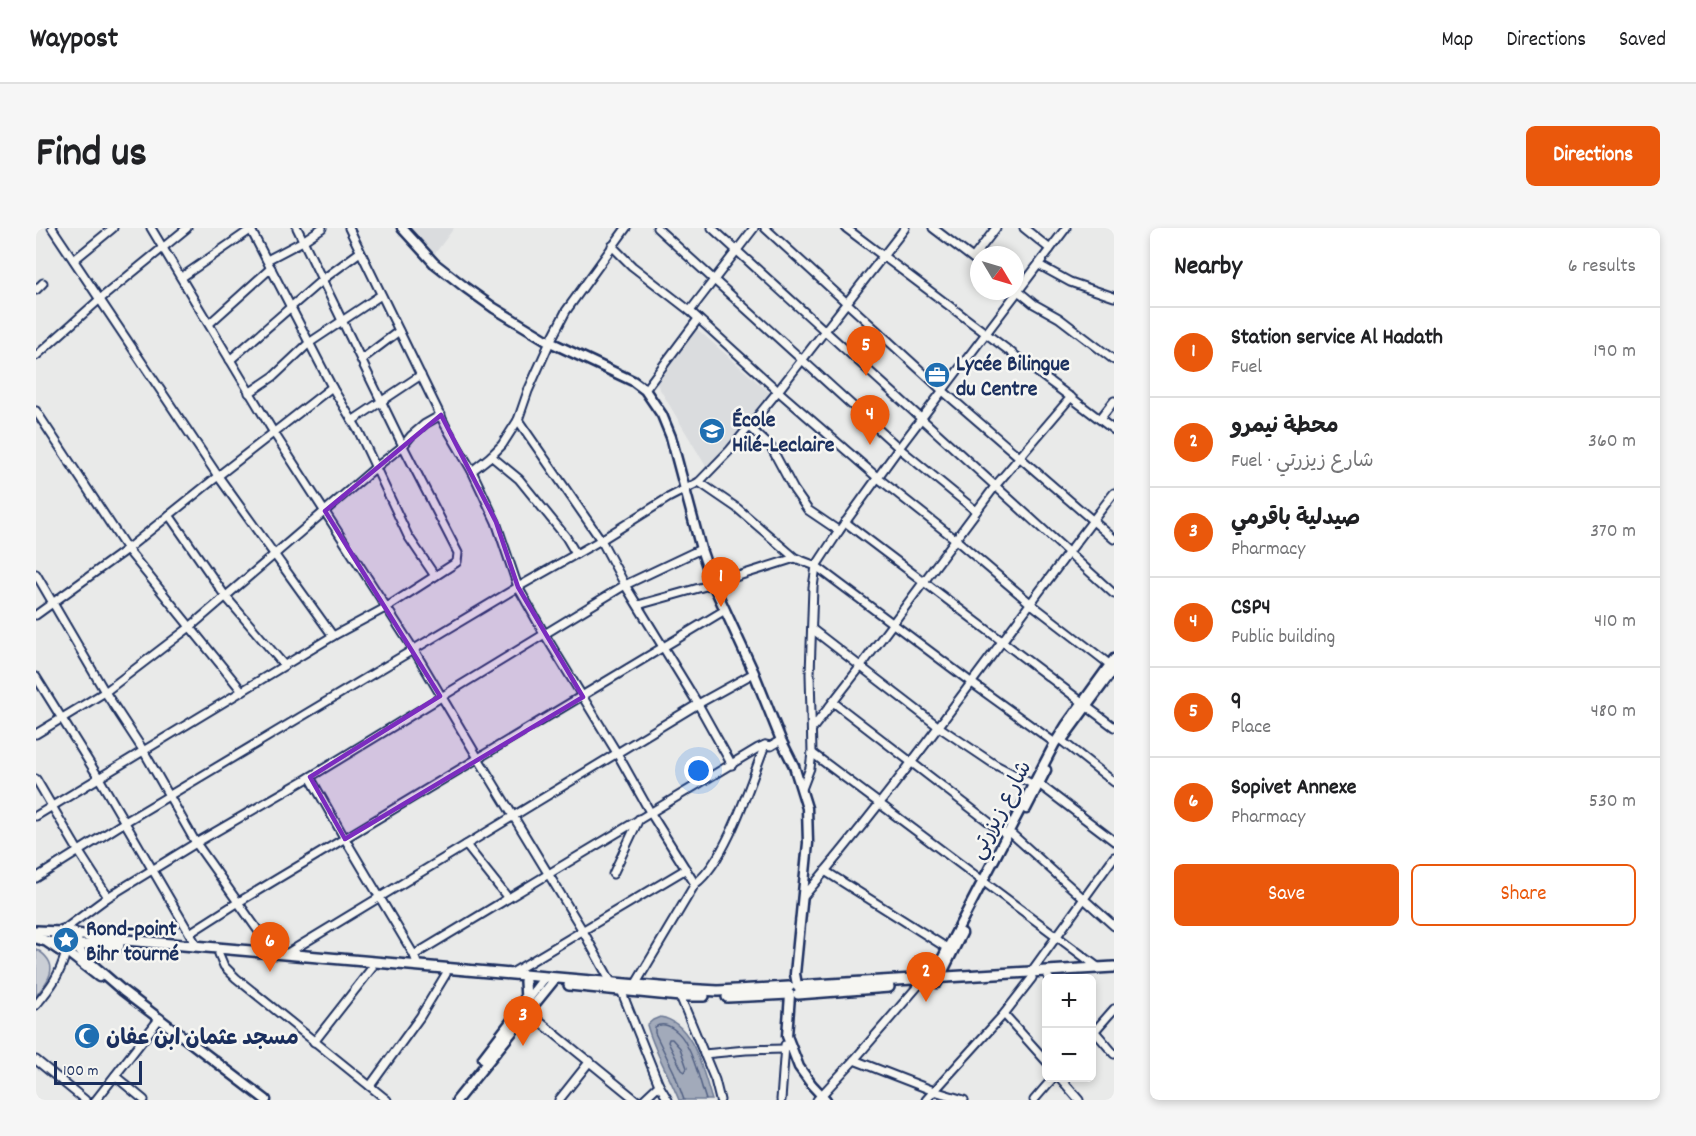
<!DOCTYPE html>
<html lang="en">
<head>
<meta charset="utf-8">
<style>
  :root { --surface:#fff; --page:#f6f6f6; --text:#202124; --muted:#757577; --line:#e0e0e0; --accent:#ea580c }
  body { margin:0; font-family:Dekko,"Playpen Sans Arabic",sans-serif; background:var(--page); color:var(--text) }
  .controls { position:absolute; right:18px; bottom:18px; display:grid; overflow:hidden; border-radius:9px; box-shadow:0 3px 9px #0003 }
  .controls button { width:54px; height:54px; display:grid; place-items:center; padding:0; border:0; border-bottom:2px solid var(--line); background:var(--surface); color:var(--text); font:30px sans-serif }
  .compass { position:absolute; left:934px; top:18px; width:54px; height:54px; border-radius:50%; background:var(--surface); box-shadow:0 3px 9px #0003; rotate:128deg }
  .scale { position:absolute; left:18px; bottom:15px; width:88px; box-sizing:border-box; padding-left:6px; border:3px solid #1b2f5e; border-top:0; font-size:16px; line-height:21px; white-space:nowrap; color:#1b2f5e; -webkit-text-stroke:4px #f6f6f2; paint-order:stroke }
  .you { position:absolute; left:663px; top:543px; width:21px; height:21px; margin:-15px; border:4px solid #fff; border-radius:50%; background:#1a73e8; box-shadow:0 0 0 9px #1a73e833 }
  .badge { display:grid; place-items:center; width:39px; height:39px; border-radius:50%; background:var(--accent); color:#fff; font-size:20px; font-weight:700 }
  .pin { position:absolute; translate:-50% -50px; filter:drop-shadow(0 2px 3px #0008) }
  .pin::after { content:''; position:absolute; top:32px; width:21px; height:18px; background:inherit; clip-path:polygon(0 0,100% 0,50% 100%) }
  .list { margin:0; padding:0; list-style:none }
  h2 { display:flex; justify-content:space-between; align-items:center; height:78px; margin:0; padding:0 24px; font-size:26px }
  h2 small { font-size:20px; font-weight:400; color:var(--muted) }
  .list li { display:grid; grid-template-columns:39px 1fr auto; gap:18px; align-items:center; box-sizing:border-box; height:90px; padding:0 24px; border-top:2px solid var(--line) }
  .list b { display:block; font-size:22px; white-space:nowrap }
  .list p { margin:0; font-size:20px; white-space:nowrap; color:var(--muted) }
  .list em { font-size:20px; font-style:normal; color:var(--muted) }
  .actions { display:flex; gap:12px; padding:18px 24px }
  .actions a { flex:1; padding:14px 0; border:2px solid var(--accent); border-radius:9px; text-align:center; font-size:21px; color:var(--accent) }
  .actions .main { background:var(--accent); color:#fff }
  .map { position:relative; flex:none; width:1078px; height:872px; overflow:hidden; border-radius:9px }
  header { display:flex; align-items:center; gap:36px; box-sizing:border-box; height:84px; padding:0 30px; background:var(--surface); border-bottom:2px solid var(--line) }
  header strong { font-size:28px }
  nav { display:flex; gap:33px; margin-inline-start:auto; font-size:21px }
  .intro { display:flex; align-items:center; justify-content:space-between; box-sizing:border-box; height:144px; padding:0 36px }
  h1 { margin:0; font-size:42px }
  .button { padding:15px 27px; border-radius:9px; background:var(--accent); color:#fff; font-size:21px; font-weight:700 }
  main { display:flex; gap:36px; padding:0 36px }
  aside { flex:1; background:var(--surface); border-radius:9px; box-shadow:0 3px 9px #0003 }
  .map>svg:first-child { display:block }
</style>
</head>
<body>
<header>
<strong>Waypost</strong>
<nav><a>Map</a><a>Directions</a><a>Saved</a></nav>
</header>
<div class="intro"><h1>Find us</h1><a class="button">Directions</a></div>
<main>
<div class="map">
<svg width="1078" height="872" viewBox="0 0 1078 872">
  <rect width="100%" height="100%" fill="#e9eae9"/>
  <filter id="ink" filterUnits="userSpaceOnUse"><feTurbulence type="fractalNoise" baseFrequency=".0167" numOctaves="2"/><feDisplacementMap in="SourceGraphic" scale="12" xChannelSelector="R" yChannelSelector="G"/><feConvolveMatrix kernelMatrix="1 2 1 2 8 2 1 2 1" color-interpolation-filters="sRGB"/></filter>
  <g filter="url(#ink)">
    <g fill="#dadcde">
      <polygon points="373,0 418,0 397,28"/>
      <polygon points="660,100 735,166 671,240 619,153"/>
    </g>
    <path fill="#caced5" stroke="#727e9a" stroke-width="1.5" d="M 0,721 C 25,736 14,750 0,768 Z"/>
    <path fill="#a2aaba" stroke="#6c7995" stroke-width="1.5" d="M 624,789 C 658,794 667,845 676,872 L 643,872 C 633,847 618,823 611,797 L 617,792 Z"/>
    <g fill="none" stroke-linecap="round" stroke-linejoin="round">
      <g stroke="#516083" stroke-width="1.5">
        <polygon points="633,811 636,811 644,820 651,840 649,844 646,842 632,814"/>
        <path d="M 648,872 L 638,844 L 619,805 L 619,799 C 631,791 646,806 651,818 C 660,834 664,854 670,872"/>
      </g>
      <g stroke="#1b2f5e" stroke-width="11">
        <g id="minor">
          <polyline points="16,0 182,248 297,408"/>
          <polyline points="115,0 238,205 378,422 442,530 547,703 575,754"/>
          <polyline points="214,0 296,159 323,204 372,308 399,348"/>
          <polyline points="313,0 409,197 436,243 460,294 482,359 509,407 581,525 614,584 659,656"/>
          <polyline points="621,0 863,220 940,283"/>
          <polyline points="676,0 1078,366"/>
          <polyline points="729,0 907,163 1078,311"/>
          <polyline points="810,0 1078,202"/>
          <polyline points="897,0 943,35"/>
          <polyline points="988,0 1014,21"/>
          <polyline points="576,18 596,38 654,83 742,163 842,250 919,311 994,375 1077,439"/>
          <polyline points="937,30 960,0"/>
          <polyline points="38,32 77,0"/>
          <polyline points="231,32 267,13 286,0"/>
          <polyline points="1003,37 1034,54 1078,69"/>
          <polyline points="146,49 217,0"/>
          <polyline points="0,62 7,55"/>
          <polyline points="981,62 998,76 1023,90 1078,132"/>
          <polyline points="654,83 718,0"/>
          <polyline points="173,96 235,40"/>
          <polyline points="0,128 64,71 151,0"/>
          <polyline points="326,131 363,103"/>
          <polyline points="194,132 286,52 324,24"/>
          <polyline points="609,162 662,91"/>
          <polyline points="213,165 238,148 273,115 345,67"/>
          <polyline points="0,183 91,321 206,463"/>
          <polyline points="1064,191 1078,173"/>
          <polyline points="482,192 565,312 589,357 662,476 696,537"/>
          <polyline points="316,193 385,147"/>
          <polyline points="713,199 735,219 758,262 772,282 803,303"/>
          <polyline points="455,228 483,251 530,309 540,326"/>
          <polyline points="436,243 455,228 466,217 482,192 492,163 514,114 530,83 590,0"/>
          <polyline points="663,254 701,280 759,330 780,338 936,455 1019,515"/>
          <polyline points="133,287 190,369 248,437"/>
          <polyline points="809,294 1046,474"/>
          <polyline points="0,346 69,464 107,522 160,615 238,725"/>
          <polyline points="602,377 677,356 759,330"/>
          <polyline points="0,387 91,321 182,248 296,159"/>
          <polyline points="776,401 903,499 958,536 996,556"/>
          <polyline points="0,449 63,550 161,718"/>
          <polyline points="797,474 971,608"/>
          <polyline points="1050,478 1078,499"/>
          <polyline points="776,501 825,438 960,257 1035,169"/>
          <polyline points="0,506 69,464 154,399 339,240 367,218 375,208 389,196 405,187"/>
          <polyline points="1026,513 1078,554"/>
          <polyline points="776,525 1063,740"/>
          <polyline points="274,549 309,611 378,727 382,738"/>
          <polyline points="0,551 43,624 72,669"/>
          <polyline points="1003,556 1078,613"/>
          <polyline points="766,561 774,540 776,525 774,446 777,359 780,338 803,303 863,220 1030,0"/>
          <polyline points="0,588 297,408 351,379 421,334 422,325 367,218 261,0"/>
          <polyline points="977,607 1078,698"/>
          <polyline points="430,617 472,670"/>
          <polyline points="789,643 911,720"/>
          <polyline points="577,646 603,591"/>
          <polyline points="0,650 89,594 482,359 565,312 632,270 663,254 694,222 742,163 869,0"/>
          <path d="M 768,668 C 878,539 974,399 1078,265"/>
          <polyline points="26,703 72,669 160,615 274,549 589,357 665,321"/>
          <polyline points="154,705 201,675 689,382"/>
          <polyline points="183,726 188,738 200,750 351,872"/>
          <polyline points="250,726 662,476 718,445"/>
          <polyline points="378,727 722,520 729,517 735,518 745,512"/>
          <polyline points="995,744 1078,629"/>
          <polyline points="474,746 650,641"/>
          <polyline points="1012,749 1013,750"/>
          <path d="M 599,757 L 659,656 C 691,632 714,555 729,517"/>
          <polyline points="585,762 623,857 632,872"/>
          <polyline points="644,768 679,852 684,872"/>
          <path d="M 0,777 C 15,759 24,747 30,724"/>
          <polyline points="492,784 600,872"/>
          <polyline points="968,786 1011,834"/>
          <polyline points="1056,800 1078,826"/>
          <polyline points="1056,806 1078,781"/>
          <polyline points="278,814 336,740"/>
          <polyline points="668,826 710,822 748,821"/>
          <polyline points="0,832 49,872"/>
          <polyline points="818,832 898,863 928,872"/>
          <polyline points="79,848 108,872"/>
          <polyline points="1024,850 1043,872"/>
          <polyline points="334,858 384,789 410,746"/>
          <polyline points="60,872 124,790"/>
          <polyline points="523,872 554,833"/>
          <polyline points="607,872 623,857"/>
          <polyline points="745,872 749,817"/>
          <polyline points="781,872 818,832 888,751"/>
          <polyline points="890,872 968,786 996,750"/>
          <polyline points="998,872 1017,850"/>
        </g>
      </g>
      <g stroke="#1b2f5e" stroke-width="13">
        <g id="tertiary">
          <polyline points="366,0 398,35 430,60 458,80 514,114 597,153 609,162 626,187 635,209 665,321 677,356 718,445 745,512 758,538 771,580 772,615 759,746 761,757"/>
          <polyline points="1026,512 1078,441"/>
          <polyline points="990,581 1010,542"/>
          <polyline points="40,718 50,731 87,763 230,872"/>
          <polyline points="31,724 63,749"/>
          <polyline points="901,755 926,705"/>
          <polyline points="893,756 1019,515 1031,496 1078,431"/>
          <polyline points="754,767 751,808 763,839 776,857 790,872"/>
          <polyline points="447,830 509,749"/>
          <polyline points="421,872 519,751"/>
        </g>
      </g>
      <g stroke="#1b2f5e" stroke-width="14">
        <g id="secondary">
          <circle cx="30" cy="713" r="11"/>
          <polyline points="0,703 24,704"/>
          <polyline points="39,706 78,711 647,761 682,763 753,759"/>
          <polyline points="0,710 10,713 22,721"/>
          <polyline points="40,718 58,716 83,718"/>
          <polyline points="489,753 490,773"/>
          <polyline points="533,757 644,768 668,768"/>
          <polyline points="761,758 1078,739"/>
          <polyline points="762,766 853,759"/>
          <polyline points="691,769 753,766"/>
        </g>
      </g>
      <use href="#minor" stroke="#f6f6f2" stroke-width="7"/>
      <use href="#tertiary" stroke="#f6f6f2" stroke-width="8"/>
      <use href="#secondary" stroke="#f6f6f2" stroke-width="9"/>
    </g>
  </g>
  <path fill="#7b2cbf" fill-opacity="0.2" stroke="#7b2cbf" stroke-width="4.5" stroke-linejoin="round" d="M 405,187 L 460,294 L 482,359 L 547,469 L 309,611 L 274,549 L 404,468 L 289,283 Z"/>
  <defs>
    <g id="office-disc" transform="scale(1.35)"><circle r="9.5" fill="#1f6fb2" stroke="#f6f6f2"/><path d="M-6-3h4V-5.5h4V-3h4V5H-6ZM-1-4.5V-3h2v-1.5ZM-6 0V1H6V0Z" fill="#fff"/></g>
    <g id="school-disc" transform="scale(1.35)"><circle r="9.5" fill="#1f6fb2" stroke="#f6f6f2"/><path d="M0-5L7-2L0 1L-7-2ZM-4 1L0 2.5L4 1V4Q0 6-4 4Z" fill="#fff"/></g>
    <g id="sight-disc" transform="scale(1.35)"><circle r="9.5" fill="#1f6fb2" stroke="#f6f6f2"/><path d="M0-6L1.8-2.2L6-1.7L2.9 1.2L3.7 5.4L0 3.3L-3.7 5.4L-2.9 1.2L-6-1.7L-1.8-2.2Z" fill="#fff"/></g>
    <g id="mosque-disc" transform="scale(1.35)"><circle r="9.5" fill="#1f6fb2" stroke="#f6f6f2"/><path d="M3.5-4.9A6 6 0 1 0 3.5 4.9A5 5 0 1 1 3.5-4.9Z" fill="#fff"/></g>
  </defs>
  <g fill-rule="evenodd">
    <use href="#office-disc" x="901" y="147"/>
    <use href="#school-disc" x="676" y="203"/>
    <use href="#sight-disc" x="30" y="712"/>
    <use href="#mosque-disc" x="51" y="808"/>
  </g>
  <g text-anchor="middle" stroke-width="5" stroke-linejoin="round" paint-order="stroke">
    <g font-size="22" font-weight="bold" fill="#1b2f5e" stroke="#f6f6f2" text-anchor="start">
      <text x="920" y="142">Lycée Bilingue<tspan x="920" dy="25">du Centre</tspan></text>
      <text x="696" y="198">École<tspan x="696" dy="25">Hilé-Leclaire</tspan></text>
      <text x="50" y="707">Rond-point<tspan x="50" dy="25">Bihr tourné</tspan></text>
      <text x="70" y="816">مسجد عثمان ابن عفان</text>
    </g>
    <g font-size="22" fill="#1b2f5e" stroke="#f6f6f2">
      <text transform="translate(963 581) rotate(-62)" y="8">شارع زيزرتي</text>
    </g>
  </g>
</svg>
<div class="controls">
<button>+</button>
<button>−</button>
</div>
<svg class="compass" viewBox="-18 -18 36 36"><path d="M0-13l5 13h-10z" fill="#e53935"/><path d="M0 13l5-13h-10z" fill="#757577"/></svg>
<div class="scale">100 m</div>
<div class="you"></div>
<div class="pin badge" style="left:685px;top:379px">1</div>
<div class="pin badge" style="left:890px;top:774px">2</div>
<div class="pin badge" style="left:487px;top:818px">3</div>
<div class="pin badge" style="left:834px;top:217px">4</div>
<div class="pin badge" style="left:830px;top:148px">5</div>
<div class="pin badge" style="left:234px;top:744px">6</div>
</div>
<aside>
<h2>Nearby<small>6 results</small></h2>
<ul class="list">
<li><span class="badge">1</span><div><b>Station service Al Hadath</b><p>Fuel</p></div><em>190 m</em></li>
<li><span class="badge">2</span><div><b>محطة نيمرو</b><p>Fuel · شارع زيزرتي</p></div><em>360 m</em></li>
<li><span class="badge">3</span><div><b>صيدلية باقرمي</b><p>Pharmacy</p></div><em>370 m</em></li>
<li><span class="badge">4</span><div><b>CSP4</b><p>Public building</p></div><em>410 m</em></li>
<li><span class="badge">5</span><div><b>q</b><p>Place</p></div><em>480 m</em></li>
<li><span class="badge">6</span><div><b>Sopivet Annexe</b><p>Pharmacy</p></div><em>530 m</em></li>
</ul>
<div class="actions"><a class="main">Save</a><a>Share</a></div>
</aside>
</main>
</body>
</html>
